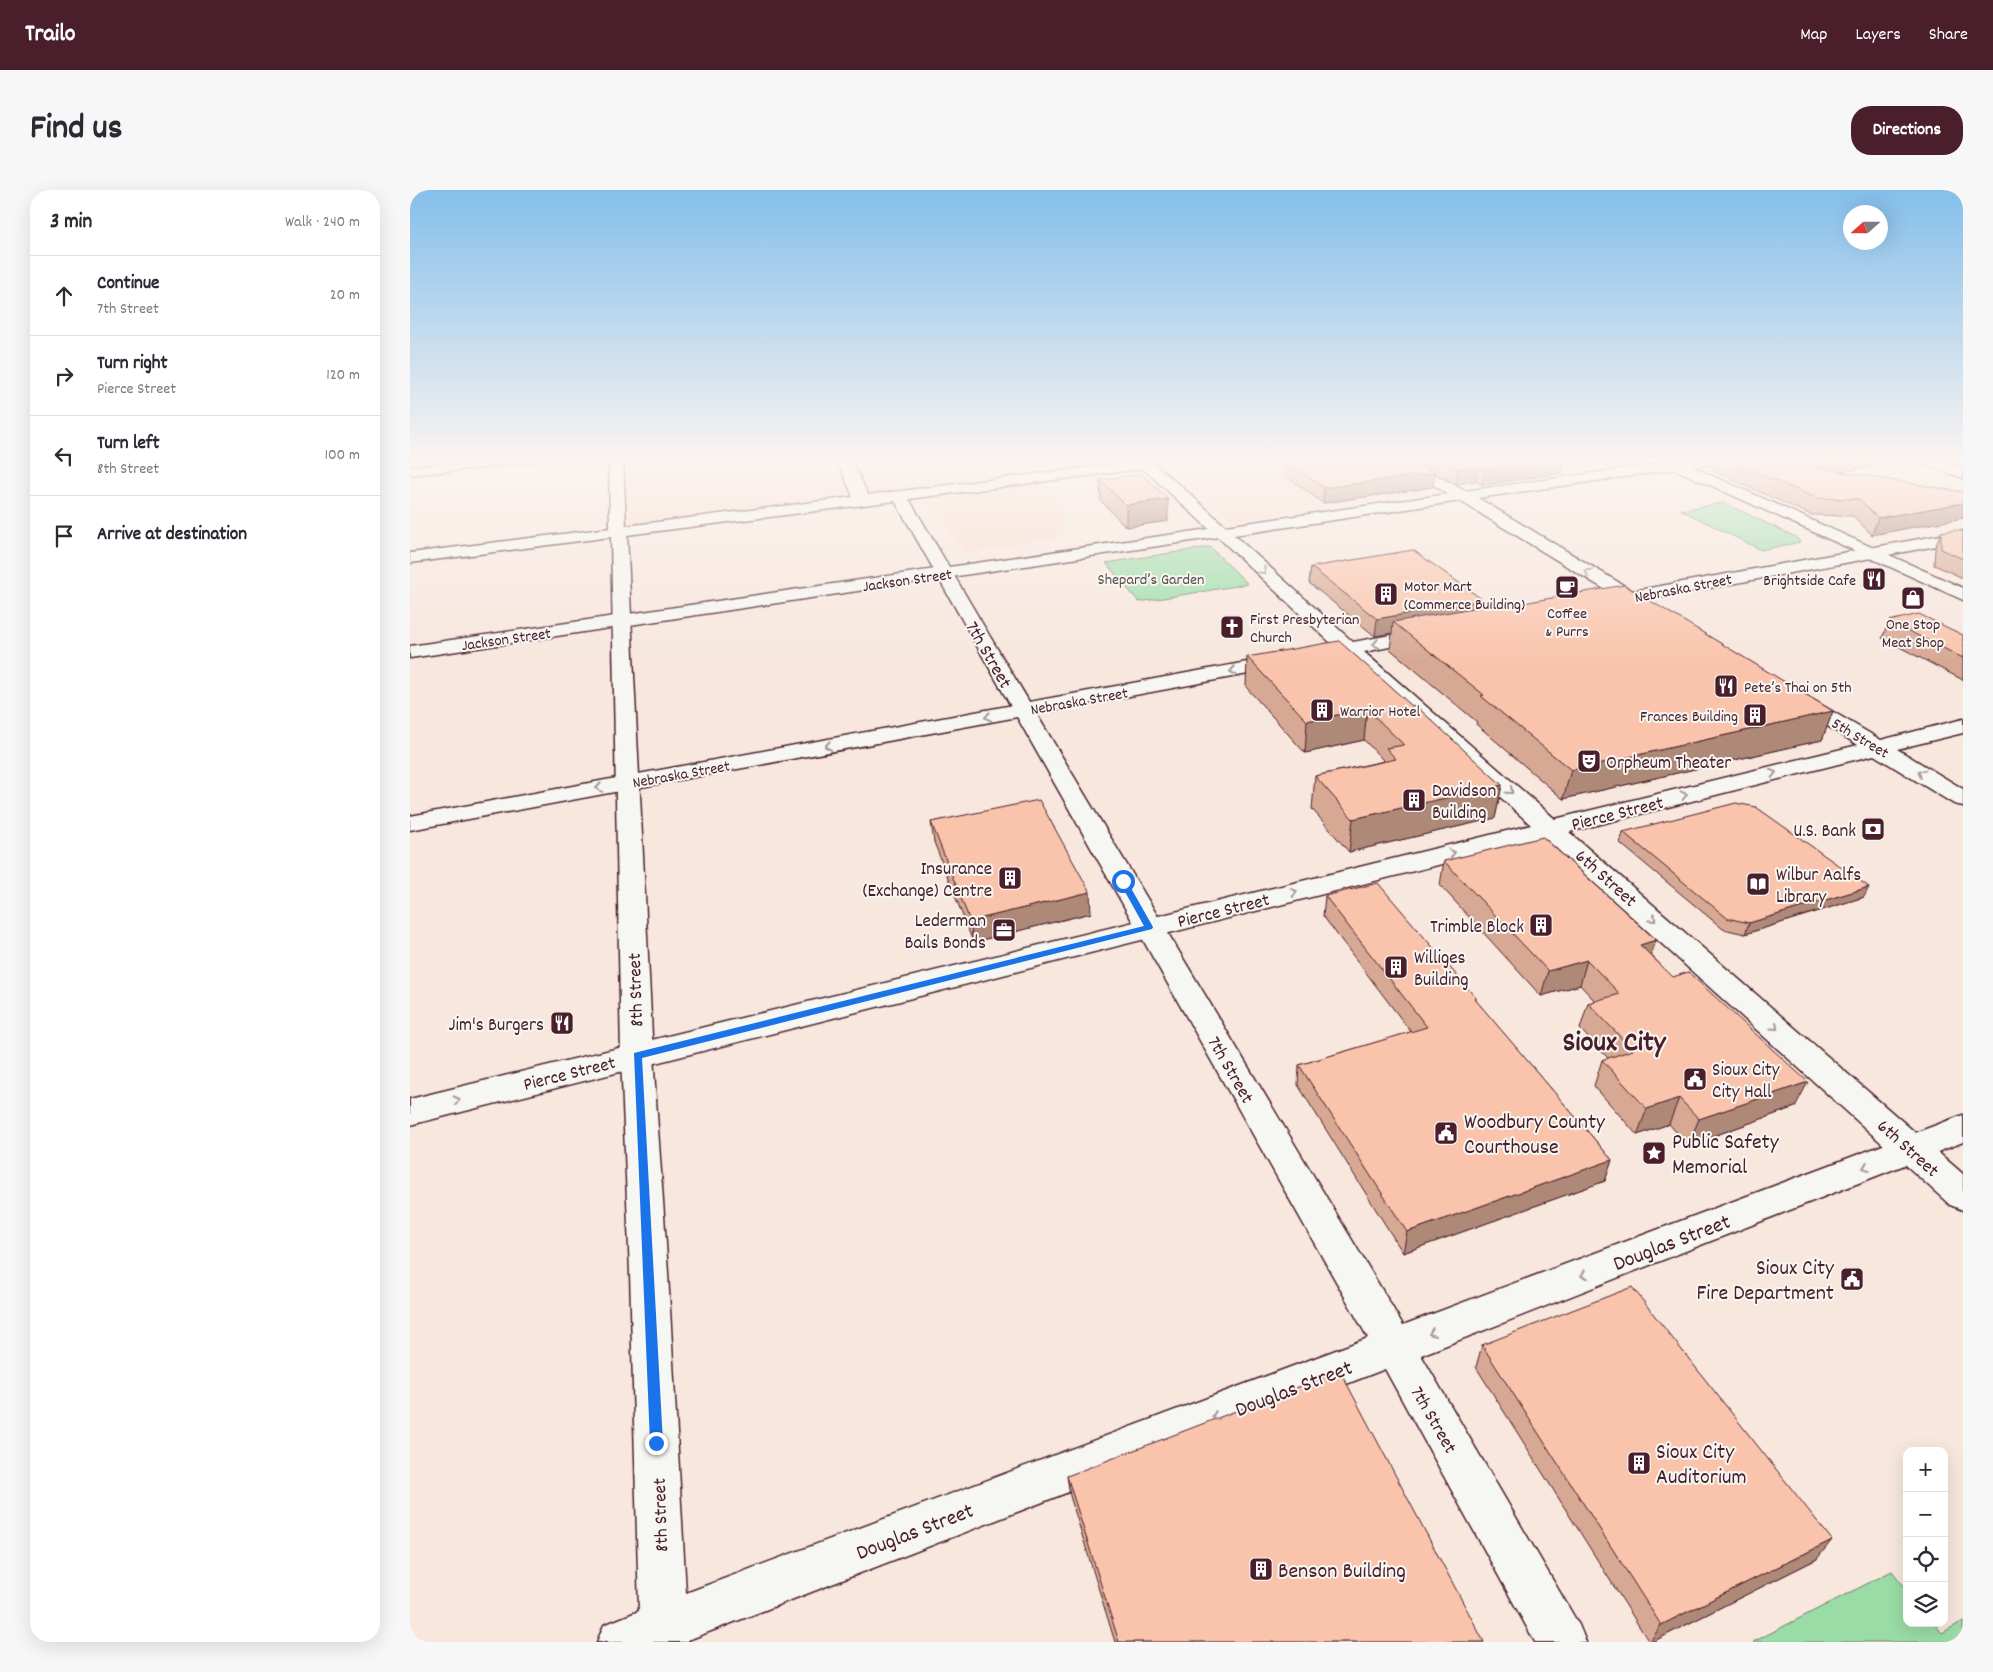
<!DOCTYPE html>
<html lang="en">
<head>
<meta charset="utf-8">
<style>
  :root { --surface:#fff; --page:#f7f7f7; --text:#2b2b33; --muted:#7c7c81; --line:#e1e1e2; --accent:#4a1f2b }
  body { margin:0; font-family:Dekko,sans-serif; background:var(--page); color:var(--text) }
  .controls { position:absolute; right:15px; bottom:15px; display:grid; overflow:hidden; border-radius:10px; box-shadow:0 5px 20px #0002 }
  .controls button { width:45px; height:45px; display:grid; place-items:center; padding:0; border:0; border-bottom:1px solid var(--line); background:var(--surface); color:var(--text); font:25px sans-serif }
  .compass { position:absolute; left:1433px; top:15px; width:45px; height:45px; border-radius:50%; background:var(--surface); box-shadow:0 5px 20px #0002; rotate:249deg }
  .stop { position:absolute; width:15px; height:15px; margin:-11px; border:4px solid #1a73e8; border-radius:50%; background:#fff }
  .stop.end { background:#1a73e8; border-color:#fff; box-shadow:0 1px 5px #0008 }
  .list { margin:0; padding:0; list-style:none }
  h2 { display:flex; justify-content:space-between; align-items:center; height:65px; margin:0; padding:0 20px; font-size:21px }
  h2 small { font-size:16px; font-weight:400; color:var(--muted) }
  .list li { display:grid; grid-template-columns:32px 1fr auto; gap:15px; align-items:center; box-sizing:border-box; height:80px; padding:0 20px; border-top:1px solid var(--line) }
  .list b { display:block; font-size:19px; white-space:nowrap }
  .list p { margin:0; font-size:16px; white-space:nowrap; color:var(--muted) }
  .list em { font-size:16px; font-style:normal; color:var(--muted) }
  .icon { flex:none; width:28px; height:28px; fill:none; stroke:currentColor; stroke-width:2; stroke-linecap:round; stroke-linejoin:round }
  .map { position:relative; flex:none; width:1553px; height:1452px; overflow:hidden; border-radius:20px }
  header { display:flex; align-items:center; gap:30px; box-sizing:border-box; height:70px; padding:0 25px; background:var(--accent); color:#fff }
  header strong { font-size:24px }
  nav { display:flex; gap:28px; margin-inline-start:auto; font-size:18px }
  .intro { display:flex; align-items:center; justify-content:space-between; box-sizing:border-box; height:120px; padding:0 30px }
  h1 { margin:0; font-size:35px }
  .button { padding:12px 22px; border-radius:20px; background:var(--accent); color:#fff; font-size:18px; font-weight:700 }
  main { display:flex; gap:30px; padding:0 30px }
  aside { flex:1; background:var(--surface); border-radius:20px; box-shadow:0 5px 20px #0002 }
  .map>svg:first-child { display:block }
</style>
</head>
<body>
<header>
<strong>Trailo</strong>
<nav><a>Map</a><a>Layers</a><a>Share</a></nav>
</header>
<div class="intro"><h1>Find us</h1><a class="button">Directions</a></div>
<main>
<aside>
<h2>3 min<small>Walk · 240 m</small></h2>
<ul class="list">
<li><svg class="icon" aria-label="ahead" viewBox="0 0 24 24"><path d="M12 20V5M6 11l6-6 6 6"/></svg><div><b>Continue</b><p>7th Street</p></div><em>20 m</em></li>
<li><svg class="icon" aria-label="right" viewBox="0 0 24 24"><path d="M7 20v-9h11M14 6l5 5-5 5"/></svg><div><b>Turn right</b><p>Pierce Street</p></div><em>120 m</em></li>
<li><svg class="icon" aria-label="left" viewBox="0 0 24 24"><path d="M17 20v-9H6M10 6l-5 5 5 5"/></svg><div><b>Turn left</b><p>8th Street</p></div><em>100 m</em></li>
<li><svg class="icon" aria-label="arrive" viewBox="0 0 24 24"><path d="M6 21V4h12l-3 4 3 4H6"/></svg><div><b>Arrive at destination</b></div></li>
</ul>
</aside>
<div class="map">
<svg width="1553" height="1452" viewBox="0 0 1553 1452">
  <rect width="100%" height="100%" fill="#f7e7dd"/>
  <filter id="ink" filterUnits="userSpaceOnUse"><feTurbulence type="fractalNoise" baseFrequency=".02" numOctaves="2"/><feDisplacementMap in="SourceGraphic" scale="10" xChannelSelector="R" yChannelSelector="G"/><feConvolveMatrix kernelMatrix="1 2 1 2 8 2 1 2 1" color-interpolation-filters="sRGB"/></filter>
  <g filter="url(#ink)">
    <g fill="#f8dcce">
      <polygon points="217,269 744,269 625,285 650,319 654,346 554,363 513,299 219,336"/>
      <polygon points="748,269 964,269 1017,302 823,331"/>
    </g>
    <g fill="#99dca6" stroke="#727e68">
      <polygon points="1314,313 1386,347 1390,352 1351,360 1271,320"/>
      <polygon points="800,357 838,394 729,412 696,373"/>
      <polygon points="1482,1381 1497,1400 1497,1433 1524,1433 1532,1443 1553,1431 1553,1452 1343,1452"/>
    </g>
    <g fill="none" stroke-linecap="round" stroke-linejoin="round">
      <g stroke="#4a1f2b" stroke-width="3">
        <g id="minor">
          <polygon points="80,269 125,269 123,272 118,273 0,285 0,277"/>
          <path d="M 199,269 L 213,269 L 216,336 L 443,307 L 427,269 L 441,269 L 458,305 L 737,270 L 742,271 L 744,274 L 742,277 L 737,278 L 499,309 L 579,445 L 993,1135 L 1553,925 L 1553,952 L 1011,1165 L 1169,1435 L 1176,1452 L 1125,1452 L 975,1179 L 278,1450 L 278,1452 L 187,1452 L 194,1435 L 229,1421 L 220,1083 L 211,866 L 201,347 L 0,373 L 0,363 L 200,338 ZM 485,311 L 958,1148 L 276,1403 L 258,1083 L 243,866 L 217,345 Z"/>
          <polygon points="1247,269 1265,269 1553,398 1553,410 1249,272"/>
        </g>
      </g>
      <g stroke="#4a1f2b" stroke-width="3">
        <g id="secondary">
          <path d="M 723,269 L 738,269 L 770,295 L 815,336 L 1038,304 L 1011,287 L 1009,284 L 1011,281 L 1016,280 L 1055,301 L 1282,269 L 1316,269 L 1314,272 L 1309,273 L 1068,308 L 1223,401 L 1553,341 L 1553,351 L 1235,410 L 1233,415 C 1226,417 1224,414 1217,413 C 1207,412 1198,418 1188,416 L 1185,412 L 1188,408 L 1204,405 L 1050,311 L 824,345 L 943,452 L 1019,438 L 1026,440 L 1029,444 L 1026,448 L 954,462 L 1145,629 L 1448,555 L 1382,514 L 1378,510 L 1382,506 L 1389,504 L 1396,506 L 1471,550 L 1553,529 L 1553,543 L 1487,559 L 1553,599 L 1553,616 L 1544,614 L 1464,565 L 1159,642 L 1553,984 L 1553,1020 L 1540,1015 L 1135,648 L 0,935 L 0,909 L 1121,635 L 935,466 L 0,640 L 0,626 L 924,456 L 808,347 L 0,468 L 0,456 L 799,339 Z"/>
          <polygon points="1504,269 1523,269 1553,279 1553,288 1506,272"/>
        </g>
      </g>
      <use href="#minor" fill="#f6f6f2" fill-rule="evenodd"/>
      <use href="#secondary" fill="#f6f6f2" fill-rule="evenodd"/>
    </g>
    <g fill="#d7a994" stroke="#4a1f2b">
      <polygon points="1002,269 1156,269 1154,278 1153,278 1152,283 1072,295 1066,291 1046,294"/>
      <polygon points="1307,269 1467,269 1464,276 1429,282 1553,302 1462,345 1443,326 1401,325 1303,281"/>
      <polygon points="876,271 1025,283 1023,297 913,313 875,285"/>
      <polygon points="690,290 758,331 716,337 691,311"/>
      <polygon points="1553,341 1553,388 1524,375 1525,358 1531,342"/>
      <polygon points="901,377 1073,410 1072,417 1097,416 1423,521 1412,550 1153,609 1066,534 1067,532 980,459 982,443 965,446 899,393"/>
      <polygon points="1479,431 1553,445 1553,490 1472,448"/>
      <polygon points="837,467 1002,516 1092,595 1085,628 939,662 902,619 905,586 974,571 954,550 895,563 836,497"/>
      <polygon points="521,632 681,723 563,752 524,652"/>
      <polygon points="1213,642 1454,707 1335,744 1313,739 1210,653"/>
      <polygon points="1034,671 1241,765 1385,917 1278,955 1259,934 1227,945 1184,896 1192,870 1198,868 1170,839 1178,813 1185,811 1170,795 1131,806 1030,695"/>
      <polygon points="915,706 1066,808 1066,811 1202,970 1195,991 993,1063 888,895 889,875 1001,842 913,726"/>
      <polygon points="1072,1155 1407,1369 1242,1452 1239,1452 1066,1177"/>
      <polygon points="657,1286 1074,1452 705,1452 660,1306"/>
    </g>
    <g fill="#af8978" stroke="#4a1f2b">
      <polygon points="1146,269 1156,269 1154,278 1153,278 1152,283 1072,295 1075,280"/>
      <polygon points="1419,269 1467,269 1464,276 1379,290 1384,274"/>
      <polygon points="1068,277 1066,291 1046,294 1048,279"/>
      <polygon points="1025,283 1023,297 913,313 914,298"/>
      <polygon points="758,309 758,331 716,337 716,315"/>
      <polygon points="1553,313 1553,328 1462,345 1468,328"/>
      <polygon points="1073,410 1070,427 983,432 982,443 965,446 967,429"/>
      <polygon points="957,519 954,550 895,563 897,531"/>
      <polygon points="1423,521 1412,550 1153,609 1161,580"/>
      <polygon points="1092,595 1085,628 939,662 943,629"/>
      <polygon points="1459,697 1454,707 1335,744 1339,733"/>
      <polygon points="680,702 681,723 563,752 560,731"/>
      <polygon points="1246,750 1237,775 1230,755"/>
      <polygon points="1177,770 1170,795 1131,806 1138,781"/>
      <polygon points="1398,892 1385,917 1278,955 1289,929"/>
      <polygon points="1269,908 1259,934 1227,945 1237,919"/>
      <polygon points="1202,970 1195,991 993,1063 997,1042"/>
      <polygon points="1422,1350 1407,1369 1242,1452 1240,1452 1251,1435"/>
    </g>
    <g fill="#fac4ac" stroke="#4a1f2b">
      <polygon points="894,269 1002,269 1025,283 914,298 876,271"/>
      <polygon points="1029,269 1154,269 1075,280 1068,277 1048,279"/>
      <polygon points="1315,269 1419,269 1384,274 1553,302 1553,313 1468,328 1449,309 1406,308"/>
      <polygon points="732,284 758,309 716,315 690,290"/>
      <polygon points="1544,340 1553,341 1553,369 1531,359 1531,342"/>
      <polygon points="1003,360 1073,410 967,429 901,377"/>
      <polygon points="1214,395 1423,521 1161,580 1071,506 1074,505 983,432 1092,413 1097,416"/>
      <polygon points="1509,424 1553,445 1553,468 1479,431"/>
      <polygon points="929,451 1002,516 1005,515 1092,595 943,629 905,586 986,569 976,558 994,555 957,519 897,531 837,467"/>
      <polygon points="629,610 680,702 560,731 521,632"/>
      <polygon points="1326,613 1346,617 1459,697 1339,733 1317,728 1213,642"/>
      <polygon points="1133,647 1246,750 1230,755 1263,787 1278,782 1398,892 1289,929 1269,908 1237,919 1192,870 1223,860 1178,813 1210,804 1177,770 1138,781 1034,671"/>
      <polygon points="968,693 1066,808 1064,808 1202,970 997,1042 889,875 1017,837 915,706"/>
      <polygon points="1222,1097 1422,1350 1251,1435 1072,1155"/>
      <polygon points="930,1181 1074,1452 709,1452 657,1286"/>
    </g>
    <defs><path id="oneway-chevron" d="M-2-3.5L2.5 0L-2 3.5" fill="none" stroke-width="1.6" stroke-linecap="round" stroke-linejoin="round" transform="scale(1.25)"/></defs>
    <g stroke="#a99598">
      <use href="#oneway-chevron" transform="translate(853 381) rotate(43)"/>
      <use href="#oneway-chevron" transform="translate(1178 382) rotate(-149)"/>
      <use href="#oneway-chevron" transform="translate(966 454) rotate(170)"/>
      <use href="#oneway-chevron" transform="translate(823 481) rotate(169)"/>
      <use href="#oneway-chevron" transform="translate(578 527) rotate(169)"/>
      <use href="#oneway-chevron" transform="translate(418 556) rotate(170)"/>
      <use href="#oneway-chevron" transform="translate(1363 583) rotate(-14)"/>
      <use href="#oneway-chevron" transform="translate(1511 583) rotate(-149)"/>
      <use href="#oneway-chevron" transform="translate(189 598) rotate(170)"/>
      <use href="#oneway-chevron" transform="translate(1100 601) rotate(41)"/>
      <use href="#oneway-chevron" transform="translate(1274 605) rotate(-14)"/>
      <use href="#oneway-chevron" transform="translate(1042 663) rotate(-14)"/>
      <use href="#oneway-chevron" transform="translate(884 702) rotate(-14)"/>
      <use href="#oneway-chevron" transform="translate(1243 729) rotate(42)"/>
      <use href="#oneway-chevron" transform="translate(1365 837) rotate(42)"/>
      <use href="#oneway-chevron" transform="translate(47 910) rotate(-14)"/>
      <use href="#oneway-chevron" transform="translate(1456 977) rotate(159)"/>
      <use href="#oneway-chevron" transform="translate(1174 1085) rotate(159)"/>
      <use href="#oneway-chevron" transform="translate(1022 1143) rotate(159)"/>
      <use href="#oneway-chevron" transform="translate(805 1226) rotate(159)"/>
    </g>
  </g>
  <linearGradient id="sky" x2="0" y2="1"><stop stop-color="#84bfeb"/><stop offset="0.57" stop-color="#fbf4f0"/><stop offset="1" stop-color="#fbf4f0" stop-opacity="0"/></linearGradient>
  <rect width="1553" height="472" fill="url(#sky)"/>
  <polygon fill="#1a73e8" points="710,689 717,691 743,737 742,739 232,868 253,1253 251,1258 246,1259 242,1258 240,1253 224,863 734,736 709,691"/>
  <defs>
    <g id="restaurant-square" transform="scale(1.25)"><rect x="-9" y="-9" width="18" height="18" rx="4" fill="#4a1f2b" stroke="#f6f6f2"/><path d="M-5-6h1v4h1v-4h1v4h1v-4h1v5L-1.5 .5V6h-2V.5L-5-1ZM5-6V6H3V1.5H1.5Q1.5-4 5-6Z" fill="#fff"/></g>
    <g id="cafe-square" transform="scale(1.25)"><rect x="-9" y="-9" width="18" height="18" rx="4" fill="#4a1f2b" stroke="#f6f6f2"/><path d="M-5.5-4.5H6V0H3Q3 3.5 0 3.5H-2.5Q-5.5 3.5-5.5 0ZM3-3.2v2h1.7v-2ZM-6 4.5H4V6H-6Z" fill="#fff"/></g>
    <g id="building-square" transform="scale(1.25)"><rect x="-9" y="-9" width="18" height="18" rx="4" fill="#4a1f2b" stroke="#f6f6f2"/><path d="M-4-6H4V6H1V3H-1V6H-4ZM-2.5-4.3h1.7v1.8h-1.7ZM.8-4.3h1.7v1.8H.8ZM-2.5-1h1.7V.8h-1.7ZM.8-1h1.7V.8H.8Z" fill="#fff"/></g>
    <g id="shop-square" transform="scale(1.25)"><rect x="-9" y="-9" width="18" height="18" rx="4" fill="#4a1f2b" stroke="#f6f6f2"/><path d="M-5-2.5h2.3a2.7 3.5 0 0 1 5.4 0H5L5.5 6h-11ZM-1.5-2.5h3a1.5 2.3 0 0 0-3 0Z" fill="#fff"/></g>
    <g id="church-square" transform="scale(1.25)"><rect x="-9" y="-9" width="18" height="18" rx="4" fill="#4a1f2b" stroke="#f6f6f2"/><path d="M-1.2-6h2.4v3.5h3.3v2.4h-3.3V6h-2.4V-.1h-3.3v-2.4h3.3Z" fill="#fff"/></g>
    <g id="theatre-square" transform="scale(1.25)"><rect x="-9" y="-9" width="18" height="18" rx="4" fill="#4a1f2b" stroke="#f6f6f2"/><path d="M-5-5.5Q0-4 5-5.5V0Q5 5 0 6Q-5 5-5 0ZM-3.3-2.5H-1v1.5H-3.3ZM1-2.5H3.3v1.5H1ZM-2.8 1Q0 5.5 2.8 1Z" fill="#fff"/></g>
    <g id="bank-square" transform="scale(1.25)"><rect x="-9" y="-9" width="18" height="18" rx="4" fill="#4a1f2b" stroke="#f6f6f2"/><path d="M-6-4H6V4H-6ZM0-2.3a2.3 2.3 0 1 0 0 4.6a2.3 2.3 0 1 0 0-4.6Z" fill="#fff"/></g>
    <g id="library-square" transform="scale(1.25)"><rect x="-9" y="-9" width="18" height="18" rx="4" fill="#4a1f2b" stroke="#f6f6f2"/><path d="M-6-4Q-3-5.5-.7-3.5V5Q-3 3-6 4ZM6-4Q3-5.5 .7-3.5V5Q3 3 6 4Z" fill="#fff"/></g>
    <g id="office-square" transform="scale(1.25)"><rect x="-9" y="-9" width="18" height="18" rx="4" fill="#4a1f2b" stroke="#f6f6f2"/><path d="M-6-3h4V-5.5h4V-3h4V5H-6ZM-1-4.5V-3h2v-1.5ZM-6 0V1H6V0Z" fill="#fff"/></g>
    <g id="civic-square" transform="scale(1.25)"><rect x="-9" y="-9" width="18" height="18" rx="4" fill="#4a1f2b" stroke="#f6f6f2"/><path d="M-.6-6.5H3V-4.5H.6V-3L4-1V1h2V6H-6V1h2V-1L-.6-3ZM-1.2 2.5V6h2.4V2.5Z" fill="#fff"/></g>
    <g id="sight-square" transform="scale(1.25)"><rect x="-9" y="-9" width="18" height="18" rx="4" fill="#4a1f2b" stroke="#f6f6f2"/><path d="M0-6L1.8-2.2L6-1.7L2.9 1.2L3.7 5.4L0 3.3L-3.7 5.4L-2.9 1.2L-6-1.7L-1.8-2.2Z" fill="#fff"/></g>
  </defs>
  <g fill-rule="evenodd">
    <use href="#restaurant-square" x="1464" y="389"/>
    <use href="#cafe-square" x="1157" y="397"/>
    <use href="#building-square" x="976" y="404"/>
    <use href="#shop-square" x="1503" y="408"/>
    <use href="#church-square" x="822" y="437"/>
    <use href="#restaurant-square" x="1316" y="496"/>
    <use href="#building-square" x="912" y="520"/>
    <use href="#building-square" x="1345" y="525"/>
    <use href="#theatre-square" x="1179" y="571"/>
    <use href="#building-square" x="1004" y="610"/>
    <use href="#bank-square" x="1463" y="639"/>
    <use href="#building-square" x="600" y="688"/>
    <use href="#library-square" x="1348" y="694"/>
    <use href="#building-square" x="1131" y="735"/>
    <use href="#office-square" x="594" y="740"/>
    <use href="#building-square" x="986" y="777"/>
    <use href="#restaurant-square" x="152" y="833"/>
    <use href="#civic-square" x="1285" y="889"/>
    <use href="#civic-square" x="1036" y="943"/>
    <use href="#sight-square" x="1244" y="963"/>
    <use href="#civic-square" x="1442" y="1089"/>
    <use href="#building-square" x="1229" y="1273"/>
    <use href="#building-square" x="851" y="1379"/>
  </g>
  <g text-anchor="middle" stroke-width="4" stroke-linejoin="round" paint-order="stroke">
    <g font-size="16" fill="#5e4e4a" stroke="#f6f6f2">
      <text x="741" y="394">Shepard’s Garden</text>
    </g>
    <g font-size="16" fill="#4a1f2b" stroke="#f6f6f2">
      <text transform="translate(497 389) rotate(-8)" y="6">Jackson Street</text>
      <text transform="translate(1273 397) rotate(-11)" y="6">Nebraska Street</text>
      <text transform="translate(96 448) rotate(-8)" y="6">Jackson Street</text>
      <text transform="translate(669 510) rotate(-10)" y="6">Nebraska Street</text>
      <text transform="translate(1451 547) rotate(31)" y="6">5th Street</text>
      <text transform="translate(271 583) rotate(-10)" y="6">Nebraska Street</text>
    </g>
    <g font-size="16" fill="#4a1f2b" stroke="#f6f6f2" text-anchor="start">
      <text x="1446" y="395" text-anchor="end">Brightside Cafe</text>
      <text x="994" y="401">Motor Mart<tspan x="994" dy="18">(Commerce Building)</tspan></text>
      <text x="1157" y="428" text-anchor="middle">Coffee<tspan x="1157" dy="18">&amp; Purrs</tspan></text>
      <text x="840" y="434">First Presbyterian<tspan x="840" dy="18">Church</tspan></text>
      <text x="1503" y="439" text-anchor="middle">One Stop<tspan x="1503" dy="18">Meat Shop</tspan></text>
      <text x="1334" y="502">Pete’s Thai on 5th</text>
      <text x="930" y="526">Warrior Hotel</text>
      <text x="1328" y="531" text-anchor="end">Frances Building</text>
    </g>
    <g font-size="19" fill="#4a1f2b" stroke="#f6f6f2">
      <text transform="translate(580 464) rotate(60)" y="7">7th Street</text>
      <text transform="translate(1207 622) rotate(-14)" y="7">Pierce Street</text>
      <text transform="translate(1197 687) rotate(42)" y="7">6th Street</text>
      <text transform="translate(813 719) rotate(-14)" y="7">Pierce Street</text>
      <text transform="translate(224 800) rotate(-92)" y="7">8th Street</text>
      <text transform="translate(822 879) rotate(60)" y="7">7th Street</text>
      <text transform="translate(159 882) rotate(-14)" y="7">Pierce Street</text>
      <text transform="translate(1499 957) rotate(42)" y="7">6th Street</text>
      <text transform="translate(1025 1229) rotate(60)" y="7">7th Street</text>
      <text transform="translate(249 1325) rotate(-92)" y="7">8th Street</text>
    </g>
    <g font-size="19" fill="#4a1f2b" stroke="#f6f6f2" text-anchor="start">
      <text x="1196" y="578">Orpheum Theater</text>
      <text x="1022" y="606">Davidson<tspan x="1022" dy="22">Building</tspan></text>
      <text x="1446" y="646" text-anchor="end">U.S. Bank</text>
      <text x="582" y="684" text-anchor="end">Insurance<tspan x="582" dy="22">(Exchange) Centre</tspan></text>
      <text x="1366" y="690">Wilbur Aalfs<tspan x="1366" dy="22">Library</tspan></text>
      <text x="576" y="736" text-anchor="end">Lederman<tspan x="576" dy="22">Bails Bonds</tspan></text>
      <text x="1114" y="742" text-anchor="end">Trimble Block</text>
      <text x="1004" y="773">Williges<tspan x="1004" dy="22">Building</tspan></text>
      <text x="134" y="840" text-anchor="end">Jim's Burgers</text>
      <text x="1302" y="885">Sioux City<tspan x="1302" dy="22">City Hall</tspan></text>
    </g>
    <g font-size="22" fill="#4a1f2b" stroke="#f6f6f2" text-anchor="start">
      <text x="1054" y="938">Woodbury County<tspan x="1054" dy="25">Courthouse</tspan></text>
      <text x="1262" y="958">Public Safety<tspan x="1262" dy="25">Memorial</tspan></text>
      <text x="1424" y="1084" text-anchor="end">Sioux City<tspan x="1424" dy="25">Fire Department</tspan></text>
      <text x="1246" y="1268">Sioux City<tspan x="1246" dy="25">Auditorium</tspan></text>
      <text x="868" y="1387">Benson Building</text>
    </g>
    <g font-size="22" fill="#4a1f2b" stroke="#f6f6f2">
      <text transform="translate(1261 1051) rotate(-21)" y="8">Douglas Street</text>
      <text transform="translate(883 1197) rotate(-21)" y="8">Douglas Street</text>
      <text transform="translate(504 1340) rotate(-21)" y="8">Douglas Street</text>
    </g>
    <g font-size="29" font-weight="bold" fill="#4a1f2b" stroke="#f6f6f2">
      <text x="1204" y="860">Sioux City</text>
    </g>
  </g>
</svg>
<div class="controls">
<button>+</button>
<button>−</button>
<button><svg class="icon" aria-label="locate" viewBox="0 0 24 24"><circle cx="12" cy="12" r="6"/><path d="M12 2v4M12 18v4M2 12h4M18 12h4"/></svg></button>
<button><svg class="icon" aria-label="layers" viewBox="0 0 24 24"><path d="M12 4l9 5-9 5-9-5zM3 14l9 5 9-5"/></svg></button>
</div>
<svg class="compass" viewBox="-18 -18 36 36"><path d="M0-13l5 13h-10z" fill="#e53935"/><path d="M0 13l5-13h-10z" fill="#7c7c81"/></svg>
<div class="stop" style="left:713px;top:691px"></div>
<div class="stop end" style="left:246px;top:1253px"></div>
</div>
</main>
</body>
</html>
